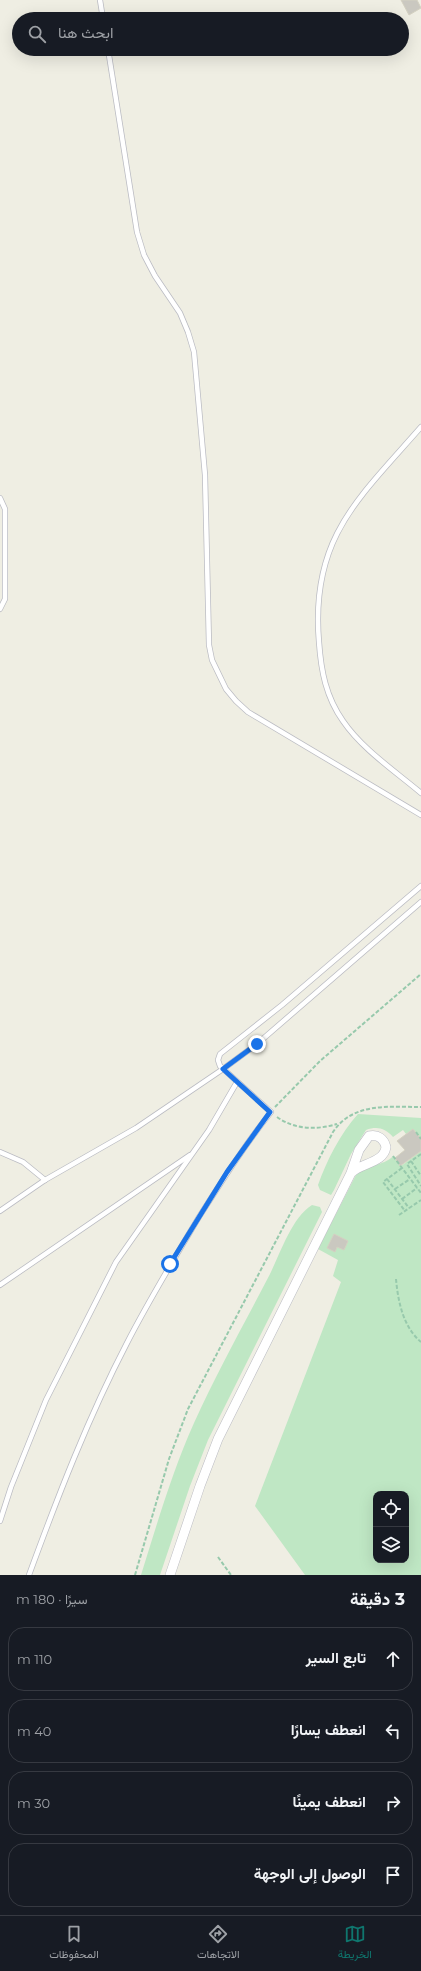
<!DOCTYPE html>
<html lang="ar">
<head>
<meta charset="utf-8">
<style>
  :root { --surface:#171b24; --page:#242831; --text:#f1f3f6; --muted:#9ea1a6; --line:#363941; --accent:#0f766e }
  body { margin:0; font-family:Montserrat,Vazirmatn,sans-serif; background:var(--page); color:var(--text); direction:rtl }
  .controls { position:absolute; right:12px; bottom:12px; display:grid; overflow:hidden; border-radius:8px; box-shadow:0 4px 16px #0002 }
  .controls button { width:36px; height:36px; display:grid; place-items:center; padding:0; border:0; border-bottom:1px solid var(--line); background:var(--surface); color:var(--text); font:20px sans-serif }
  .stop { position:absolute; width:12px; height:12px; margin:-9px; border:3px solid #1a73e8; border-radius:50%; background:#fff }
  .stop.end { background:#1a73e8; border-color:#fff; box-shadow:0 1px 4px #0008 }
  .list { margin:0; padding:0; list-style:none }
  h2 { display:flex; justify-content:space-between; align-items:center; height:52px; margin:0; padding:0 16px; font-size:17px }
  h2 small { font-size:13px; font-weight:400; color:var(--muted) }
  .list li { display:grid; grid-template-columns:26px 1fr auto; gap:12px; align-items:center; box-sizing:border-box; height:64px; margin:0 8px 8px; padding:0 8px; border:1px solid var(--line); border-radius:16px }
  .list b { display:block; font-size:15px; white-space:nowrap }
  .list em { font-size:13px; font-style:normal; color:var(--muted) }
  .icon { flex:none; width:22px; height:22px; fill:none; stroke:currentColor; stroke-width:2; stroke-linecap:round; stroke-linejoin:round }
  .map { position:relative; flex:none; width:421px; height:1575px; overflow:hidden; direction:ltr }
  .search { position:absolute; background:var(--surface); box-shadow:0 4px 16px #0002; left:12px; right:12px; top:12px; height:44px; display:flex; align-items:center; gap:10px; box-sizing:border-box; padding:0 14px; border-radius:22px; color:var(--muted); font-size:15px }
  .sheet { height:340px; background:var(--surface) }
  nav { display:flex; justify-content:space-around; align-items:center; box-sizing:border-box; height:56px; border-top:1px solid var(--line); background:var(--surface); font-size:11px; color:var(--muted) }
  nav a { display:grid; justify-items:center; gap:2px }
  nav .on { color:var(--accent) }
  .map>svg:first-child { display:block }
</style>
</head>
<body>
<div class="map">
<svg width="421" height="1575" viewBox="0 0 421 1575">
  <rect width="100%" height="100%" fill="#efeee3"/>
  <g fill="#bfe7c4" fill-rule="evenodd">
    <path d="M 358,1114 L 421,1118 L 421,1139 L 413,1129 L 406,1134 L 403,1130 L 393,1137 C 385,1128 377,1126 366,1130 L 351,1154 L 334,1190 L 331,1195 L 320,1190 L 318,1185 C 327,1160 340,1134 358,1114 Z"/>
    <path d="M 421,1151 L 421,1575 L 305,1575 L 255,1506 L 341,1282 L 333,1276 L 338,1260 L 318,1249 L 356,1175 C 367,1163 383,1167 393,1156 L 401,1166 ZM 376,1494 L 406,1494 L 406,1560 L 376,1560 Z"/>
    <path d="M 312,1205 L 320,1207 L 322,1212 L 208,1440 L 190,1486 L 160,1575 L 141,1575 C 157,1524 172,1472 194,1423 C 217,1372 244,1324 270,1274 C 280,1254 292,1217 312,1205 Z"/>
  </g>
  <g fill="#cac8c0" stroke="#d4d1c1">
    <polygon points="401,0 417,0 421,8 409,15"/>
    <polygon points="413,1129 421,1139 421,1151 400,1166 395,1158 405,1150 397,1141"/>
    <polygon points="334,1234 348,1241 344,1250 337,1247 335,1252 327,1248"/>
  </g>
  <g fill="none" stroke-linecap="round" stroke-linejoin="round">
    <g stroke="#bbbcc3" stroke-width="6">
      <g id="lane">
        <polyline points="100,0 103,19"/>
        <polyline points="108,49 137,232 144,255 155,276 180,313 188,332 194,352 205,475 209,645 212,660 226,689 236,701 248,712 421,815"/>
        <path d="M 421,427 C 359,498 310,538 319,642 C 321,671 326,697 343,721 C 362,749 395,771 421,793"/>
        <polyline points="0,498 5,509 5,599 0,609"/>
        <polyline points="0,1152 23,1162 45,1180"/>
        <polyline points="0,1211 45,1180 136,1128 223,1069 257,1044 421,902"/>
        <polyline points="0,1285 190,1155"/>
        <polyline points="0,1521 11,1487 46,1400 116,1262 209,1130 237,1082"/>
        <path d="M 29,1575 C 58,1496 88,1418 127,1343 C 149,1300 174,1259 199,1217 C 222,1181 244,1146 271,1112 L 220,1066 L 218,1060 L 220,1054 L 282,1005 L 421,886"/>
      </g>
    </g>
    <g stroke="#bbbcc3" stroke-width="10">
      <path id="street" d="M 170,1575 L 200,1486 L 218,1439 L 351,1173 L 359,1150 L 369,1136 C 378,1134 384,1139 386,1147 C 384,1163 361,1163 351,1173"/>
    </g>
    <g stroke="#97c9ac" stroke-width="2" stroke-dasharray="4 2" stroke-linecap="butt">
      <polyline points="275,1107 320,1061 421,974"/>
      <path d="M 277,1117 C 295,1130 317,1130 337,1124"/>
      <polyline points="416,1132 421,1139"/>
      <polyline points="421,1154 407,1164 421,1186"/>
      <polyline points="393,1156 421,1193"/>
      <polyline points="411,1161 421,1176"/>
      <polyline points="402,1168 383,1182 405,1211"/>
      <polyline points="387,1179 409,1208"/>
      <polyline points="395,1189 410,1179"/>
      <polyline points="402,1199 417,1188"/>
      <polyline points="399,1215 421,1200"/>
      <path d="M 396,1279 C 398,1301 403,1327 421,1342"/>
      <polyline points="218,1557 231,1575"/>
      <path d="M 135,1575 L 169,1459 L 188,1409 L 333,1132 C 353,1102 389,1107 421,1107"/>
    </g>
    <use href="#lane" stroke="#fff" stroke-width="4.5"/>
    <use href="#street" stroke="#fff" stroke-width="9"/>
  </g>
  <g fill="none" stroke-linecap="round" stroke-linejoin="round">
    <polyline stroke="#1a73e8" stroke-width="5" points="170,1264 227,1172 270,1112 223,1069 257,1044"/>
  </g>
</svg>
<div class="controls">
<button><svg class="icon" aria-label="locate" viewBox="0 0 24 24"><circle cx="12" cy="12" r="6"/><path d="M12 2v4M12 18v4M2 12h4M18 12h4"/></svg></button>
<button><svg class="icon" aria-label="layers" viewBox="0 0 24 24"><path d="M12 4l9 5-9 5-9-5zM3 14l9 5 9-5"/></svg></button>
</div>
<div class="stop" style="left:170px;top:1264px"></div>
<div class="stop end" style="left:257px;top:1044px"></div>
<div class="search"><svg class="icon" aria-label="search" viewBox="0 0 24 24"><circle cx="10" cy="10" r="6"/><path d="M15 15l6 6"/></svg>ابحث هنا</div>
</div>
<section class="sheet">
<h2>3 دقيقة<small>سيرًا · 180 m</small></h2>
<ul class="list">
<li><svg class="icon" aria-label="ahead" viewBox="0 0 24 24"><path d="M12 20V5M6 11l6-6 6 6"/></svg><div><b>تابع السير</b></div><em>110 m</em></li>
<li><svg class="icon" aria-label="left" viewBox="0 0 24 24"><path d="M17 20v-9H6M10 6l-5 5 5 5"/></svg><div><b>انعطف يسارًا</b></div><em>40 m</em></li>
<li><svg class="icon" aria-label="right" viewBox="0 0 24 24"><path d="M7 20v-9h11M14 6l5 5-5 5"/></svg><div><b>انعطف يمينًا</b></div><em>30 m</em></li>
<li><svg class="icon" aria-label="arrive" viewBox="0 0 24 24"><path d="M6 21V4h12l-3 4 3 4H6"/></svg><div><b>الوصول إلى الوجهة</b></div></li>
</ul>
</section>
<nav>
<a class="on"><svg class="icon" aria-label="map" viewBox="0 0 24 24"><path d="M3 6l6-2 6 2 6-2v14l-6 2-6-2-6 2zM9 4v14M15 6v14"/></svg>الخريطة</a>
<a><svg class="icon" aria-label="directions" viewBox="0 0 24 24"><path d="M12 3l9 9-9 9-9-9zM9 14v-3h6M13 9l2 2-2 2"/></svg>الاتجاهات</a>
<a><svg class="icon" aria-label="saved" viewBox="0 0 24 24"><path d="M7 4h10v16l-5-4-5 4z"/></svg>المحفوظات</a>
</nav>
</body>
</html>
